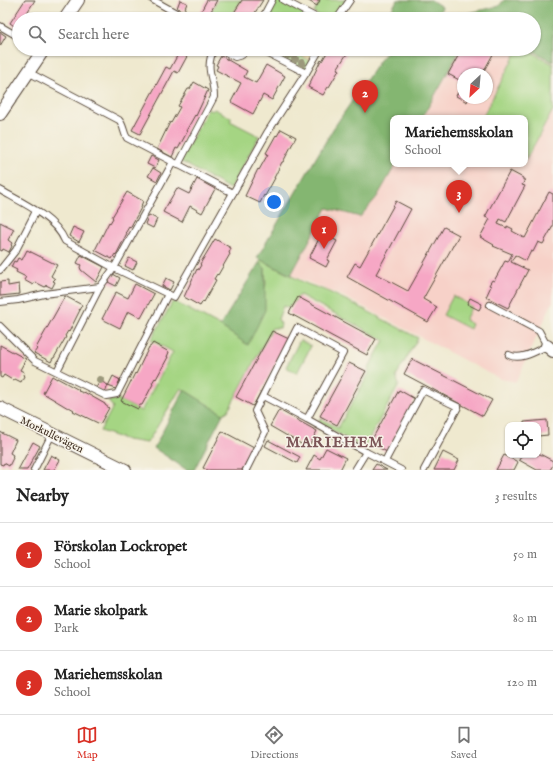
<!DOCTYPE html>
<html lang="en">
<head>
<meta charset="utf-8">
<style>
  :root { --surface:#fff; --page:#f6f6f6; --text:#222; --muted:#767676; --line:#e0e0e0; --accent:#d93025 }
  body { margin:0; font-family:"IM FELL English",serif; background:var(--page); color:var(--text) }
  .controls { position:absolute; right:12px; bottom:12px; display:grid; overflow:hidden; border-radius:8px; box-shadow:0 1px 3px #0004 }
  .controls button { width:36px; height:36px; display:grid; place-items:center; padding:0; border:0; border-bottom:1px solid var(--line); background:var(--surface); color:var(--text); font:20px sans-serif }
  .compass { position:absolute; left:457px; top:68px; width:36px; height:36px; border-radius:50%; background:var(--surface); box-shadow:0 1px 3px #0004; rotate:206deg }
  .you { position:absolute; left:274px; top:202px; width:14px; height:14px; margin:-10px; border:3px solid #fff; border-radius:50%; background:#1a73e8; box-shadow:0 0 0 6px #1a73e833 }
  .badge { display:grid; place-items:center; width:26px; height:26px; border-radius:50%; background:var(--accent); color:#fff; font-size:13px; font-weight:700 }
  .pin { position:absolute; translate:-50% -33px; filter:drop-shadow(0 1px 2px #0008) }
  .pin::after { content:''; position:absolute; top:21px; width:14px; height:12px; background:inherit; clip-path:polygon(0 0,100% 0,50% 100%) }
  .popup { position:absolute; left:390px; top:115px; width:138px; height:52px; box-sizing:border-box; display:grid; place-content:center; border-radius:8px; background:var(--surface); filter:drop-shadow(0 1px 3px #0005); font-size:13px; white-space:nowrap; color:var(--muted) }
  .popup b { font-size:15px; color:var(--text) }
  .popup::after { content:''; position:absolute; left:50%; top:100%; margin-left:-8px; border:8px solid transparent; border-top-color:var(--surface) }
  .list { margin:0; padding:0; list-style:none }
  h2 { display:flex; justify-content:space-between; align-items:center; height:52px; margin:0; padding:0 16px; font-size:17px }
  h2 small { font-size:13px; font-weight:400; color:var(--muted) }
  .list li { display:grid; grid-template-columns:26px 1fr auto; gap:12px; align-items:center; box-sizing:border-box; height:64px; padding:0 16px; border-top:1px solid var(--line) }
  .list b { display:block; font-size:15px; white-space:nowrap }
  .list p { margin:0; font-size:13px; white-space:nowrap; color:var(--muted) }
  .list em { font-size:13px; font-style:normal; color:var(--muted) }
  .icon { flex:none; width:22px; height:22px; fill:none; stroke:currentColor; stroke-width:2; stroke-linecap:round; stroke-linejoin:round }
  .map { position:relative; flex:none; width:553px; height:470px; overflow:hidden }
  .search { position:absolute; background:var(--surface); box-shadow:0 1px 3px #0004; left:12px; right:12px; top:12px; height:44px; display:flex; align-items:center; gap:10px; box-sizing:border-box; padding:0 14px; border-radius:22px; color:var(--muted); font-size:15px }
  .sheet { height:244px; background:var(--surface) }
  nav { display:flex; justify-content:space-around; align-items:center; box-sizing:border-box; height:56px; border-top:1px solid var(--line); background:var(--surface); font-size:11px; color:var(--muted) }
  nav a { display:grid; justify-items:center; gap:2px }
  nav .on { color:var(--accent) }
  .map>svg:first-child { display:block }
</style>
</head>
<body>
<div class="map">
<svg width="553" height="470" viewBox="0 0 553 470">
  <rect width="100%" height="100%" fill="#f7f3e8"/>
  <filter id="ink" filterUnits="userSpaceOnUse"><feTurbulence type="fractalNoise" baseFrequency=".025" numOctaves="2"/><feDisplacementMap in="SourceGraphic" scale="8" xChannelSelector="R" yChannelSelector="G"/><feConvolveMatrix kernelMatrix="1 2 1 2 8 2 1 2 1" color-interpolation-filters="sRGB"/></filter>
  <filter id="wash" filterUnits="userSpaceOnUse"><feTurbulence type="fractalNoise" baseFrequency=".012" numOctaves="4" result="noise"/><feDisplacementMap in="SourceGraphic" scale="16" xChannelSelector="R" yChannelSelector="G"/><feGaussianBlur stdDeviation="0.9" result="paint"/><feColorMatrix in="noise" values="0 0 0 0 0 0 0 0 0 0 0 0 0 0 0 0 0 1.4 0 .05"/><feComposite in="paint" operator="in"/></filter>
  <g filter="url(#wash)">
    <rect width="100%" height="100%" fill="#efe9cf"/>
    <path fill="#f7d1c8" fill-rule="evenodd" d="M 461,49 L 523,49 L 553,65 L 553,301 L 516,382 L 501,379 L 492,375 L 345,297 L 291,275 L 327,208 L 377,197 L 396,164 L 525,164 L 525,118 L 422,118 ZM 463,74 L 487,74 L 487,98 L 463,98 Z"/>
    <g fill="#a5d583" stroke="#708050">
      <polygon points="217,0 242,0 230,19 207,19"/>
      <polygon points="273,0 280,0 316,19 263,19"/>
      <polygon points="320,0 346,0 334,19 325,19 314,13"/>
      <polygon points="284,49 289,49 311,61 306,70 280,58"/>
      <polygon points="518,49 526,49 553,64 553,110 526,160 525,118 482,118"/>
      <polygon points="208,109 212,111 214,109 232,118 230,121 259,136 230,189 180,161"/>
      <polygon points="261,260 307,284 327,291 356,305 418,338 396,376 399,385 364,448 319,423 320,418 338,428 369,373 368,369 384,340 300,295 289,308 283,306 278,319 281,324 280,328 272,328 228,411 223,414 181,388 147,443 127,440 100,431 113,407 108,401 118,399 141,411 173,352 151,340 173,301 220,326 248,345 266,284 265,268 259,263"/>
      <polygon points="453,296 472,306 465,320 472,324 470,329 443,315"/>
      <polygon points="300,340 311,346 297,373 286,367"/>
    </g>
    <g fill="#84b671" stroke="#607048">
      <polygon points="397,0 431,0 442,7 436,19 387,19"/>
      <polygon points="504,0 553,0 553,62 530,49 534,49 534,19 443,19 499,6"/>
      <polygon points="390,49 461,49 422,118 393,118 393,164 396,164 377,197 360,217 327,208 291,275 257,258 333,129 380,60"/>
      <polygon points="259,263 265,268 265,310 248,345 220,326"/>
      <polygon points="184,390 223,414 194,470 187,470 154,448"/>
    </g>
    <polygon fill="#eeda9e" stroke="#94825e" points="289,49 317,49 311,61"/>
    <g id="blocks">
      <g fill="#f6a7c5">
        <polygon points="25,0 35,0 23,19 19,19 19,24 17,28 10,23"/>
        <polygon points="180,0 187,3 184,11 177,8"/>
        <polygon points="207,0 217,0 207,19 197,19"/>
        <polygon points="242,0 263,0 251,19 230,19"/>
        <polygon points="307,0 320,0 317,6"/>
        <polygon points="0,32 6,36 0,46"/>
        <polygon points="181,49 191,49 178,73 174,71 140,134 132,130 166,67 170,69"/>
        <polygon points="329,49 350,49 337,69 339,70 329,87 328,87 323,95 308,87 321,60 322,61"/>
        <polygon points="462,49 496,49 482,74 463,74 463,98 469,98 467,102 456,96 463,82 448,74"/>
        <polygon points="221,56 247,71 244,77 256,83 266,65 285,76 272,100 263,95 253,114 231,102 241,83 216,70 218,66 216,65"/>
        <polygon points="194,82 208,90 196,116 195,115 186,131 187,132 178,149 176,148 172,157 157,149 170,122 171,123 180,107 178,106 188,89 190,89"/>
        <polygon points="281,129 296,137 283,162 282,162 274,178 275,178 265,196 264,195 260,203 245,196 258,169 259,170 268,154 266,153 276,135 277,136"/>
        <polygon points="151,156 159,160 155,168 147,164"/>
        <polygon points="153,168 161,173 157,181 148,176"/>
        <polygon points="510,171 523,178 523,180 525,180 522,185 525,186 506,222 500,219 498,224 507,228 507,226 513,229 512,231 525,238 549,192 553,194 553,226 543,244 538,242 533,252 531,251 526,261 515,255 511,262 528,270 508,308 486,297 491,286 489,285 492,280 494,281 505,261 508,262 512,254 493,246 494,245 480,237 490,219 485,217"/>
        <polygon points="197,179 215,189 202,213 190,206 182,222 163,212 177,188 189,194"/>
        <polygon points="127,192 143,201 141,206 142,206 130,228 129,227 126,232 127,233 116,255 115,254 112,259 95,250 109,222 110,223 113,218 112,217"/>
        <polygon points="396,201 411,209 376,274 408,291 444,227 459,235 423,299 437,307 428,322 347,277 355,263 360,266"/>
        <polygon points="149,215 157,219 153,228 145,224"/>
        <polygon points="0,222 14,229 8,240 12,243 11,245 12,246 9,252 3,249 2,251 0,250"/>
        <polygon points="73,227 84,232 79,242 69,236"/>
        <polygon points="322,233 337,241 327,260 329,261 326,267 309,258"/>
        <polygon points="215,239 231,248 229,253 230,254 218,275 217,274 214,279 216,280 204,302 203,301 200,306 184,297 197,269 198,270 201,265 200,264"/>
        <polygon points="27,250 57,265 51,276 55,279 53,281 55,282 52,288 46,285 45,287 35,282 33,285 24,280 26,277 16,272 17,270 11,267 14,261 16,262 18,258 22,260"/>
        <polygon points="81,255 104,267 96,282 81,270 80,267 81,265 77,263"/>
        <polygon points="129,258 137,262 133,270 125,266"/>
        <polygon points="113,274 120,278 116,286 108,282"/>
        <polygon points="166,278 174,282 170,290 162,286"/>
        <polygon points="8,281 8,286 19,284 20,294 0,296 0,282"/>
        <polygon points="135,284 154,294 141,318 128,311 120,328 102,319 116,292 128,298"/>
        <polygon points="65,296 82,305 79,310 80,310 69,332 68,331 65,336 66,337 54,358 53,358 51,362 34,353 37,349 36,348"/>
        <polygon points="298,297 376,339 367,355 289,313"/>
        <polygon points="470,298 482,304 479,310 467,304"/>
        <polygon points="272,331 289,339 253,406 236,397"/>
        <polygon points="153,343 169,352 167,357 168,357 156,379 155,378 152,383 153,384 142,405 140,405 138,409 121,401 135,373 136,374 149,347 150,347"/>
        <polygon points="0,345 26,359 20,370 24,372 23,375 24,376 21,382 15,379 14,381 4,375 2,378 0,377"/>
        <polygon points="412,359 492,400 483,416 404,374"/>
        <polygon points="349,363 366,371 337,425 320,416"/>
        <polygon points="52,376 57,379 57,378 79,390 78,391 81,392 83,393 84,392 105,404 105,405 109,408 100,424 73,411 74,410 69,407 68,408 43,393"/>
        <polygon points="113,376 120,380 116,389 108,386"/>
        <polygon points="100,381 108,385 105,393 96,388"/>
        <polygon points="399,390 415,399 387,452 370,443"/>
        <polygon points="279,410 317,431 308,448 270,426"/>
        <polygon points="547,420 548,435 538,436 538,425 524,425 524,422"/>
        <polygon points="222,431 254,448 242,470 207,470 203,468"/>
        <polygon points="0,432 16,440 10,453 13,455 12,457 13,458 9,466 4,463 3,465 0,464"/>
        <polygon points="268,440 300,457 297,463 265,446"/>
        <polygon points="33,442 40,446 27,470 18,470"/>
        <polygon points="326,448 346,458 340,470 306,470 314,455 320,459"/>
        <polygon points="443,452 459,460 454,470 434,470"/>
        <polygon points="538,453 553,461 553,465 550,470 537,470 519,460 522,455 538,455"/>
        <polygon points="51,455 60,460 54,470 43,470"/>
        <polygon points="504,455 518,462 514,470 496,470"/>
        <polygon points="376,464 387,470 372,470"/>
      </g>
    </g>
  </g>
  <g filter="url(#ink)">
    <use href="#blocks" fill-opacity="0" stroke="#564739" stroke-width="1"/>
    <g fill="none" stroke-linecap="round" stroke-linejoin="round">
      <g stroke="#564739" stroke-width="8">
        <g id="lane">
          <polyline points="153,0 187,19"/>
          <polyline points="283,0 319,19"/>
          <polyline points="262,19 272,0"/>
          <polyline points="337,19 350,0"/>
          <polyline points="0,26 19,37"/>
          <polyline points="220,49 235,57 242,55 245,49"/>
          <polyline points="259,49 306,73"/>
          <path d="M 28,72 L 119,120 C 124,125 123,132 127,138 L 233,193"/>
          <path d="M 178,165 L 214,97 C 214,78 204,69 214,49"/>
          <path d="M 0,190 C 21,202 55,217 65,241 L 114,268 L 174,297 L 267,133 L 306,73 L 320,49"/>
          <polyline points="0,270 16,250 36,211"/>
          <polyline points="0,302 18,300 44,294 100,287"/>
          <path d="M 490,305 L 539,331 L 547,346 C 536,351 521,361 509,355"/>
          <polyline points="0,326 35,361 106,396 117,394 168,294"/>
          <polyline points="57,371 100,287 114,268 173,162"/>
          <polyline points="307,419 366,452"/>
          <polyline points="385,461 423,390 458,407 424,470"/>
          <polyline points="34,470 52,434"/>
          <polyline points="246,470 265,432 255,411 297,328 343,353 307,419 263,396"/>
          <polyline points="355,470 366,452 401,470"/>
        </g>
      </g>
      <g stroke="#564739" stroke-width="14">
        <g id="street">
          <polyline points="65,19 78,0"/>
          <polyline points="0,114 44,49"/>
          <polyline points="547,346 553,351"/>
          <polyline points="0,408 125,470"/>
        </g>
      </g>
      <use href="#lane" stroke="#fff" stroke-width="6"/>
      <use href="#street" stroke="#fff" stroke-width="12"/>
    </g>
    <g fill="#9b987b">
      <circle cx="288" cy="55" r="4"/>
      <circle cx="295" cy="59" r="4"/>
      <circle cx="302" cy="63" r="4"/>
      <circle cx="100" cy="380" r="4"/>
    </g>
  </g>
  <g text-anchor="middle" stroke-width="3" stroke-linejoin="round" paint-order="stroke">
    <g font-size="11" fill="#3b2a1e" stroke="#f7f3e8">
      <text transform="translate(52 434) rotate(26)" y="4">Morkullevägen</text>
    </g>
    <g font-size="15" font-weight="bold" letter-spacing="1" fill="#7c5658" stroke="#f7f3e8">
      <text x="335" y="447">MARIEHEM</text>
    </g>
  </g>
</svg>
<div class="controls">
<button><svg class="icon" aria-label="locate" viewBox="0 0 24 24"><circle cx="12" cy="12" r="6"/><path d="M12 2v4M12 18v4M2 12h4M18 12h4"/></svg></button>
</div>
<svg class="compass" viewBox="-18 -18 36 36"><path d="M0-13l5 13h-10z" fill="#e53935"/><path d="M0 13l5-13h-10z" fill="#767676"/></svg>
<div class="you"></div>
<div class="pin badge" style="left:324px;top:249px">1</div>
<div class="pin badge" style="left:365px;top:113px">2</div>
<div class="pin badge" style="left:459px;top:213px">3</div>
<div class="popup"><b>Mariehemsskolan</b>School</div>
<div class="search"><svg class="icon" aria-label="search" viewBox="0 0 24 24"><circle cx="10" cy="10" r="6"/><path d="M15 15l6 6"/></svg>Search here</div>
</div>
<section class="sheet">
<h2>Nearby<small>3 results</small></h2>
<ul class="list">
<li><span class="badge">1</span><div><b>Förskolan Lockropet</b><p>School</p></div><em>50 m</em></li>
<li><span class="badge">2</span><div><b>Marie skolpark</b><p>Park</p></div><em>80 m</em></li>
<li><span class="badge">3</span><div><b>Mariehemsskolan</b><p>School</p></div><em>120 m</em></li>
</ul>
</section>
<nav>
<a class="on"><svg class="icon" aria-label="map" viewBox="0 0 24 24"><path d="M3 6l6-2 6 2 6-2v14l-6 2-6-2-6 2zM9 4v14M15 6v14"/></svg>Map</a>
<a><svg class="icon" aria-label="directions" viewBox="0 0 24 24"><path d="M12 3l9 9-9 9-9-9zM9 14v-3h6M13 9l2 2-2 2"/></svg>Directions</a>
<a><svg class="icon" aria-label="saved" viewBox="0 0 24 24"><path d="M7 4h10v16l-5-4-5 4z"/></svg>Saved</a>
</nav>
</body>
</html>
